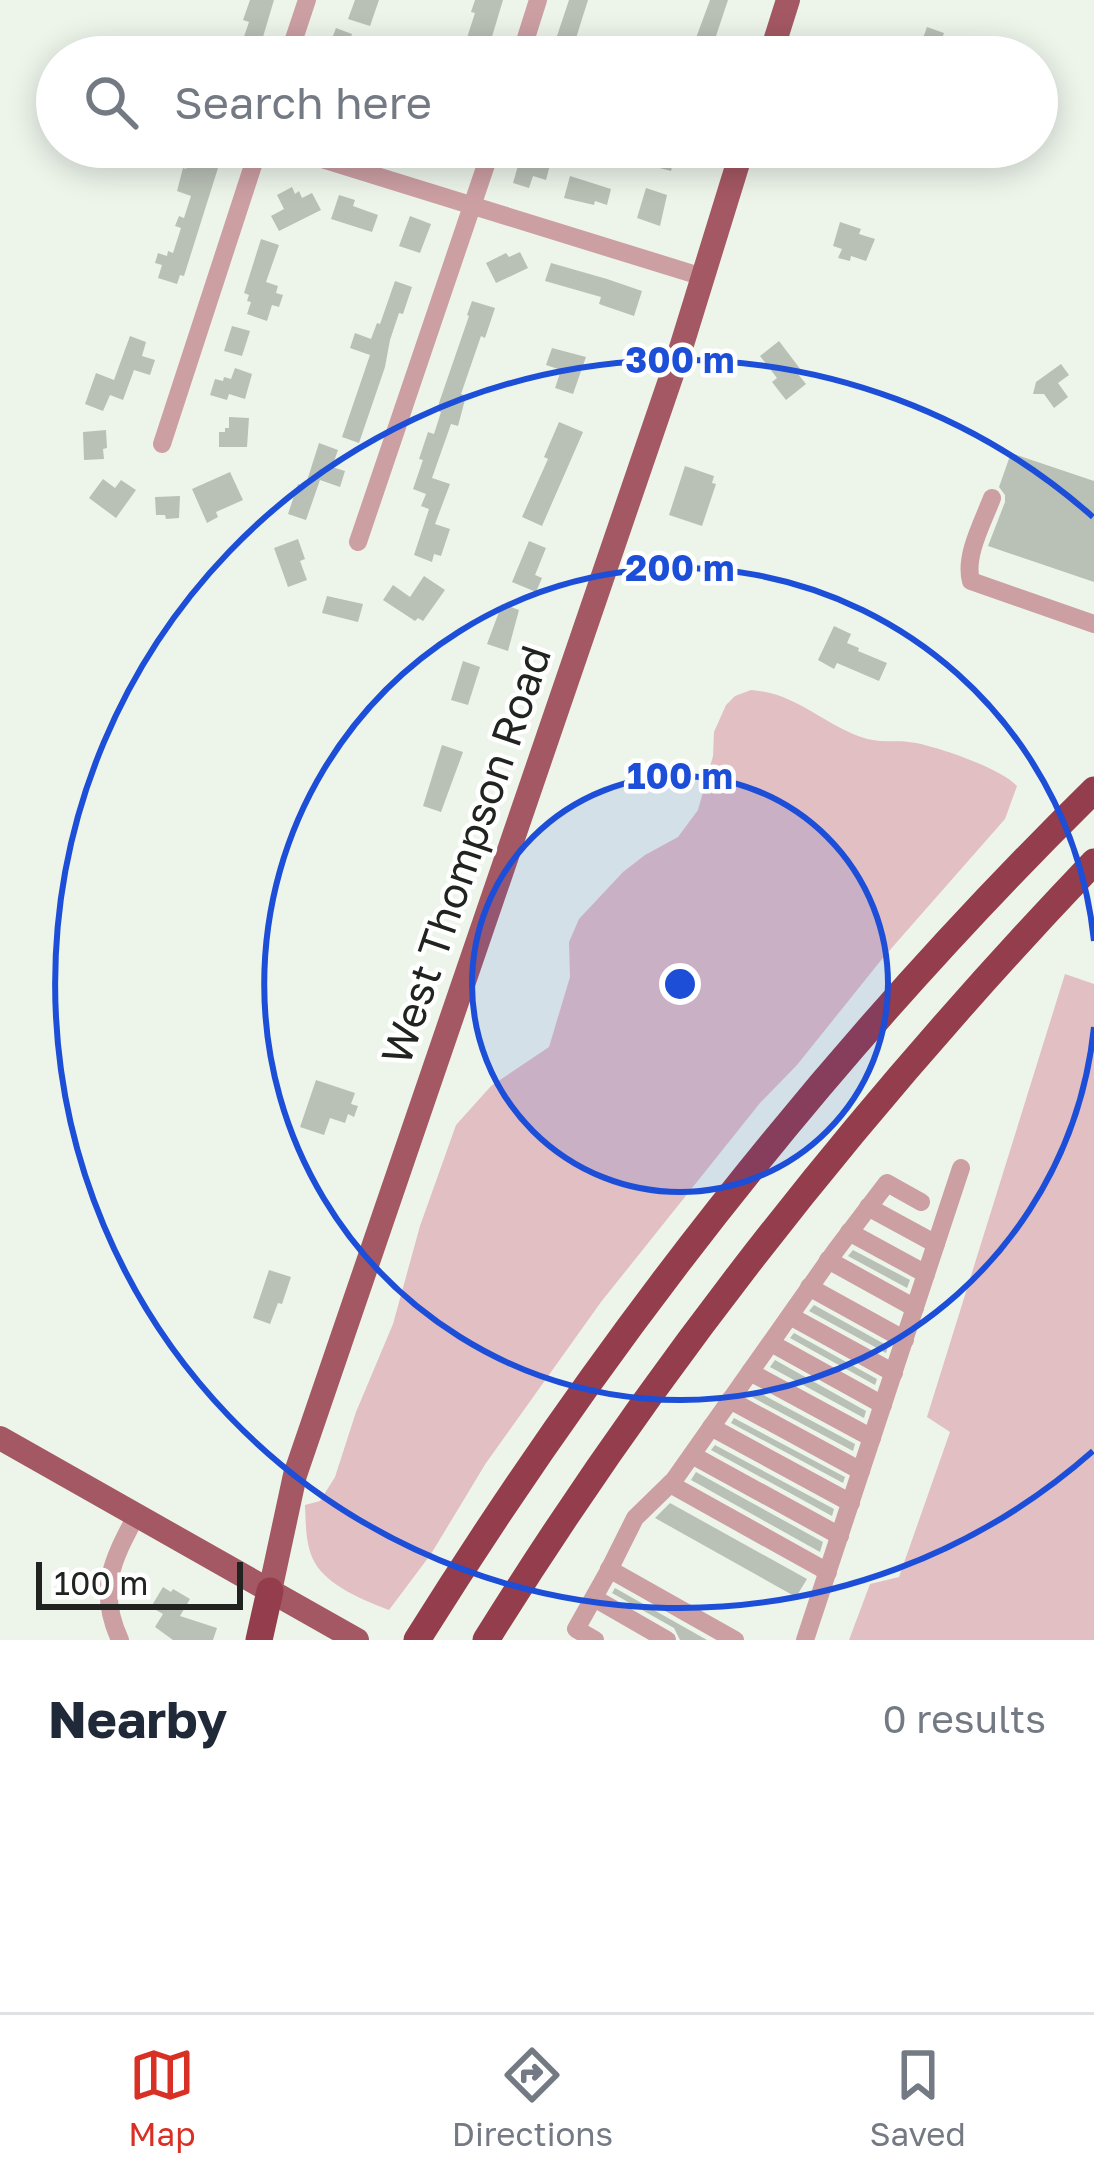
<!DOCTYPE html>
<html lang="en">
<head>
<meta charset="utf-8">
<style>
  :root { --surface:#fff; --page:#f2f2f3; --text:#1f2937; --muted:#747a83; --line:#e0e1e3; --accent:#d93025 }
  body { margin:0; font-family:"Golos Text",sans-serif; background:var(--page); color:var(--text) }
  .scale { position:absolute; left:36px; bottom:30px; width:207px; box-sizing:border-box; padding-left:12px; border:6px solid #20231f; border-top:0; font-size:33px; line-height:42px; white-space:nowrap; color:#20231f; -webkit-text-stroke:9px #fff; paint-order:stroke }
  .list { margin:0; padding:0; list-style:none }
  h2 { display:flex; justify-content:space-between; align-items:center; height:156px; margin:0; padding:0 48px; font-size:51px }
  h2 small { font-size:39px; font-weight:400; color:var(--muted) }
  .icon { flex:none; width:66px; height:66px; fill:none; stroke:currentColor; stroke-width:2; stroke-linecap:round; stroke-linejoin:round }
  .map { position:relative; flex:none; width:1094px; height:1640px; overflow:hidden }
  .search { position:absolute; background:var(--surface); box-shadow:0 6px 30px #0003; left:36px; right:36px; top:36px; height:132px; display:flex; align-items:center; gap:30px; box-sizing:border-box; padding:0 42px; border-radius:66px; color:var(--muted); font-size:45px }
  .sheet { height:372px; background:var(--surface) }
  nav { display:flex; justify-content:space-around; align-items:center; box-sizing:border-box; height:168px; border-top:3px solid var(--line); background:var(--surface); font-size:33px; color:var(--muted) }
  nav a { display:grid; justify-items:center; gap:6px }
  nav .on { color:var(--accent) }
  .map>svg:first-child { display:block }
</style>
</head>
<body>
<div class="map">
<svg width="1094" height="1640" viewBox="0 0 1094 1640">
  <rect width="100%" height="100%" fill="#edf5eb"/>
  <g fill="#e2bfc2">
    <path d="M 751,690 C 796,693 821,723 861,737 C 878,744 897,739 916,743 C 941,748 1000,768 1017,786 L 1005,819 L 882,959 L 797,1065 L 760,1103 L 601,1302 L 486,1463 L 431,1554 L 389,1610 C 365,1601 328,1586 315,1563 C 305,1546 306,1523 305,1505 L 320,1501 L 335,1477 L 356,1412 L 393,1324 L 420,1226 L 456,1125 L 491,1086 L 549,1047 L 570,977 L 569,942 L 579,919 L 623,872 L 645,855 L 678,837 L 698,810 L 713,756 L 714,732 L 726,705 L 735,696 Z"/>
    <polygon points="1065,974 1094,984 1094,1640 849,1640 870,1584 899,1577 950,1432 927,1417"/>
  </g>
  <g fill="#b9c0b6">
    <polygon points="250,0 274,0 257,57 237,57 249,22 243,20"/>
    <polygon points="355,0 379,0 370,26 348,19"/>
    <polygon points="475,0 503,0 488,50 484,49 481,57 462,53 475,13 471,12"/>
    <polygon points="569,0 588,0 571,54 553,48"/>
    <polygon points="710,0 728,0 711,51 721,55 721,57 679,57 683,42 693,46"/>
    <polygon points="927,27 944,33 935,57 921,57 923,54 918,52"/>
    <polygon points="336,28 352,34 349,43 357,46 353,57 325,57"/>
    <polygon points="658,147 683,147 678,164 673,163 671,171 652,166"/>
    <polygon points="522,152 551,161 546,180 533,176 529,188 513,183"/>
    <polygon points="189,159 218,168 184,276 180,275 177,284 158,278 162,265 155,263 158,253 167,256 168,251 173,253 181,228 175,226 179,216 184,218 191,196 177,191 183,168 186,169"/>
    <polygon points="570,176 611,189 607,205 595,201 594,205 564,198"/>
    <polygon points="292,187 295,194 299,191 302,198 312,193 321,210 279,231 271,216 284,209 277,195"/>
    <polygon points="646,188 667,195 660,226 637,218"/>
    <polygon points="339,195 355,200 353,206 378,215 372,232 331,219"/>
    <polygon points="410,216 431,224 420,253 399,246"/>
    <polygon points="840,222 861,229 859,234 875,239 866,261 851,256 850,261 838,258 842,249 833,246"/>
    <polygon points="261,239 279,245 266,282 278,286 276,293 283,295 279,307 272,305 267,321 247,314 251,302 247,301 249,295 244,293"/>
    <polygon points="520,252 528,268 496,283 486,263 506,253 509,257"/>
    <polygon points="551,263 607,279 642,291 634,316 599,304 601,297 545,281"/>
    <polygon points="395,281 412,287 403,314 399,313 390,340 385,367 359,443 342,437 370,355 350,348 355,333 371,339 377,323 380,324"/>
    <polygon points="472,301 495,308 485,338 481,336 461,394 466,396 458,426 451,424 432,478 450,484 435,524 450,529 441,556 434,554 432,562 414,555 429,509 421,506 426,494 413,489 423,460 419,459 428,432 434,434 441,412 438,411 439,403 469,316 467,315"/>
    <polygon points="232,326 250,331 242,356 224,351"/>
    <polygon points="130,336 146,342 142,356 155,360 150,375 134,370 123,400 110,395 103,411 85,404 96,373 114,380"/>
    <polygon points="779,341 801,370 797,373 806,384 786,400 772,382 777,378 760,356"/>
    <polygon points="552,348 586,357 573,394 555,388 561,370 546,365"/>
    <polygon points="1061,364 1069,375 1058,383 1068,397 1054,408 1044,394 1033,394 1036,382"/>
    <polygon points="235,368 252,374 245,399 229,394 227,400 210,395 215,379 223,381 224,377 231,379"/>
    <polygon points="229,417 249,418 247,447 219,447 219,432 225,432 225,428 229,428"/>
    <polygon points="559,422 583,432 542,526 522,517 548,459 544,457"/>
    <polygon points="106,430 107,448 103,449 104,459 84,460 83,432"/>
    <polygon points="319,443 338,450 332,467 345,471 340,487 320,480 306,520 288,514 298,484 305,487"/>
    <polygon points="1011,453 1094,481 1094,582 988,546 1005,502 1005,495 999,487"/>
    <polygon points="685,466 714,476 712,483 716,484 702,526 669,515"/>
    <polygon points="230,472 243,500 216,512 218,517 207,523 192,489"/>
    <polygon points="103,479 115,488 121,480 136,490 116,518 89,498"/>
    <polygon points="180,496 179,518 166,519 165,515 156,515 155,497"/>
    <polygon points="298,539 305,559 300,561 307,580 288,587 274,548"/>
    <polygon points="529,541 546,548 535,575 542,578 536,592 512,582"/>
    <polygon points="424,576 445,590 423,621 418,618 415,621 383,600 393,585 410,597"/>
    <polygon points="327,596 363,604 358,622 322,613"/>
    <polygon points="502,604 519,610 508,651 487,644"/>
    <polygon points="834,626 851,634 847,643 859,648 858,651 887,663 879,681 837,663 834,669 818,660"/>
    <polygon points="463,661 480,667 468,705 451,700"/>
    <polygon points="442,745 463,752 441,812 423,806"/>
    <polygon points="316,1080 355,1093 351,1104 358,1106 354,1117 348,1114 345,1123 330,1118 324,1135 300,1127"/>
    <polygon points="853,1250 910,1280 907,1288 848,1256"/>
    <polygon points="269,1270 291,1277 282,1304 278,1303 270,1324 253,1318"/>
    <polygon points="814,1305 888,1346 886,1353 809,1311"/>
    <polygon points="794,1333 877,1379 875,1385 790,1338"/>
    <polygon points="775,1360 866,1411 864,1418 770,1367"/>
    <polygon points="754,1390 855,1444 853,1451 750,1396"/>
    <polygon points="734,1418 845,1477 843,1483 731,1423"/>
    <polygon points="715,1445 834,1509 832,1516 711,1450"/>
    <polygon points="696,1472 823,1542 820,1552 691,1480"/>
    <polygon points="670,1503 807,1579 796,1597 655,1518"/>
    <polygon points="163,1587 171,1592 173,1589 190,1599 180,1616 217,1628 213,1640 173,1640 155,1627 163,1614 151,1607"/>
    <polygon points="615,1588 707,1640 680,1640 674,1628 612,1593"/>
  </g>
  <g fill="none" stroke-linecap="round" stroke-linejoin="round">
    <g stroke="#cc9fa3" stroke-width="18">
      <polyline points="288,57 307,0"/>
      <polyline points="520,57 538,0"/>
      <polyline points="283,147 703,277"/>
      <polyline points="162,444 259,147"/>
      <path d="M 992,498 C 983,522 964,556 971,581 L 1094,624"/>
      <polyline points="358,542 492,147"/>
      <polyline points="868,1207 936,1244"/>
      <polyline points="849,1232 926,1274"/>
      <polyline points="828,1260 915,1308"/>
      <polyline points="809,1287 905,1340"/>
      <polyline points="790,1316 894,1373"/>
      <polyline points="771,1343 883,1405"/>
      <polyline points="750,1372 872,1438"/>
      <polyline points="730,1400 861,1471"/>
      <polyline points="711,1427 851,1503"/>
      <polyline points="692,1455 840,1536"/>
      <polyline points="670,1484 828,1572"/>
      <polyline points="609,1569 735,1640"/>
      <polyline points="594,1598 667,1640"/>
      <path d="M 120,1640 C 97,1590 112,1561 136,1516"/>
      <polyline points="595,1640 576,1629 607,1574 635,1518 674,1480 836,1250 887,1183 921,1202"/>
      <polyline points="805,1640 961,1168"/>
    </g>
    <g stroke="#a45863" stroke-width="24">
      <polyline points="770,57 788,0"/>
      <polyline points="0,1438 357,1640"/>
      <polyline points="270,1591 295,1475 680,351 743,147"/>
    </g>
    <g stroke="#943d4c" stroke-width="27">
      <polyline points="259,1640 270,1591"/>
      <path d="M 417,1640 C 610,1331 834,1046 1094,790"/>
      <path d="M 486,1640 C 660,1360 867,1100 1094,862"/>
    </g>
  </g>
  <circle cx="680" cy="984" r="208" fill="#1d4ed8" fill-opacity=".12"/>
  <g fill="none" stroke="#1d4ed8" stroke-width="6">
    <circle cx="680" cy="984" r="208"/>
    <path d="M1094 1027A416 416 0 1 1 1094 941"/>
    <path d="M1093 1451A624 624 0 1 1 1093 517"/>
  </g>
  <g text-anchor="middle" stroke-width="9" stroke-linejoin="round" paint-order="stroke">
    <g font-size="42" fill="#20231f" stroke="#fff">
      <text transform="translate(466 855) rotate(-71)" y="15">West Thompson Road</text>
    </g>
  </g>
  <circle cx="680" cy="984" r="18" fill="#1d4ed8" stroke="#fff" stroke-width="6"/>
  <g font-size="36" text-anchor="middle" font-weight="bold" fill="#1d4ed8" stroke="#fff" stroke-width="9" stroke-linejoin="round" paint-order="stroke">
    <text x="680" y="373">300 m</text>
    <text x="680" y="581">200 m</text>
    <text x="680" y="789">100 m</text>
  </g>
</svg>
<div class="scale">100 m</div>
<div class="search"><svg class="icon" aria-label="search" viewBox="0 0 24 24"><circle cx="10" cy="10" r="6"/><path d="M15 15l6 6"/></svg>Search here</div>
</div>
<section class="sheet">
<h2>Nearby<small>0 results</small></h2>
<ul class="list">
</ul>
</section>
<nav>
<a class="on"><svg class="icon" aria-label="map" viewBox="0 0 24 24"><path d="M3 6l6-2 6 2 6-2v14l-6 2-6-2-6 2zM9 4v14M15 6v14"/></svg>Map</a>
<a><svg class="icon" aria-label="directions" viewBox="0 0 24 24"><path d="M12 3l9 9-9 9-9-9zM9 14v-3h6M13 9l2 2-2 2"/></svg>Directions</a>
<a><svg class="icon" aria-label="saved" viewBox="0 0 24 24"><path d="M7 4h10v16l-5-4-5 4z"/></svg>Saved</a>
</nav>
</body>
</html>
